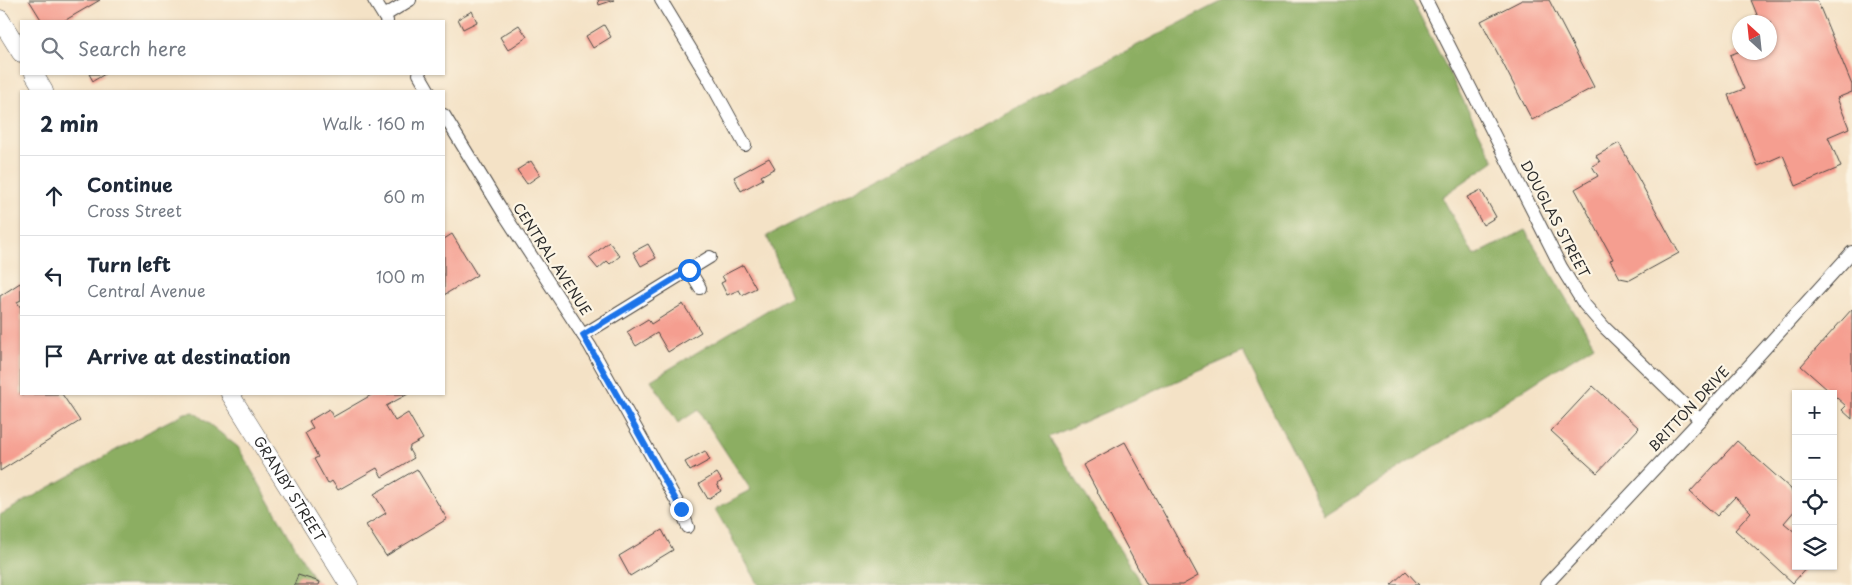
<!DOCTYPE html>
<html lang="en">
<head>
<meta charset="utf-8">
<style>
  :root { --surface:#fff; --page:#f6f6f7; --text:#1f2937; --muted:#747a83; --line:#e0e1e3 }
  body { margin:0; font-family:"Playpen Sans",sans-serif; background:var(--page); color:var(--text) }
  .controls { position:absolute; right:15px; bottom:15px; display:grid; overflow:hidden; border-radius:0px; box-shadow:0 1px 4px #0004 }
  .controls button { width:45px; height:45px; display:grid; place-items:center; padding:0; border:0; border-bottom:1px solid var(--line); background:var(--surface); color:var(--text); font:25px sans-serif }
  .compass { position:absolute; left:1732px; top:15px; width:45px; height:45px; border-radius:50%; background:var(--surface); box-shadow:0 1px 4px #0004; rotate:333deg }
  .stop { position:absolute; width:15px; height:15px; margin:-11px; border:4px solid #1a73e8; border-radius:50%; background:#fff }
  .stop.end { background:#1a73e8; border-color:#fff; box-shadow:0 1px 5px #0008 }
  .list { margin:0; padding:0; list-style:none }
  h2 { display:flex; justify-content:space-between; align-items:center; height:65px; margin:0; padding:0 20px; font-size:21px }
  h2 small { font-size:16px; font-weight:400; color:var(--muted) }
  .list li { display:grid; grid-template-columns:32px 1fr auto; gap:15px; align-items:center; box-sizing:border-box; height:80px; padding:0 20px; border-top:1px solid var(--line) }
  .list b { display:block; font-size:19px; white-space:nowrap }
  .list p { margin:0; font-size:16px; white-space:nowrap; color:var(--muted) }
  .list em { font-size:16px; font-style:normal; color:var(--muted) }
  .icon { flex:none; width:28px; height:28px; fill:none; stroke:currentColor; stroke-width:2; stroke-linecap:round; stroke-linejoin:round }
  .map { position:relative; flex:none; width:1852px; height:585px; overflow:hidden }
  .search { position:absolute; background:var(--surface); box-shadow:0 1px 4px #0004; left:20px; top:20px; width:425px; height:55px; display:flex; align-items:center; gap:12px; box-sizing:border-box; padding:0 18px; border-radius:0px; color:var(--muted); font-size:19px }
  .panel { position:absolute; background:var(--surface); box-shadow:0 1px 4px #0004; left:20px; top:90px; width:425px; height:305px; border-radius:0px }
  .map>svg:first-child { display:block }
</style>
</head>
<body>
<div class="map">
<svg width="1852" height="585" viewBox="0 0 1852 585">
  <rect width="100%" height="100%" fill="#fcf5e5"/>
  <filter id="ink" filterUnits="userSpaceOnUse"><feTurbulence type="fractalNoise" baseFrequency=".02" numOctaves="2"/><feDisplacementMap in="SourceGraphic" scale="10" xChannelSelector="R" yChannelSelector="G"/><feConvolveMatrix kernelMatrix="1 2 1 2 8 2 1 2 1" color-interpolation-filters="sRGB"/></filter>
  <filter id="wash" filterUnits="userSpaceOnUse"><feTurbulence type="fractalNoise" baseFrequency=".0096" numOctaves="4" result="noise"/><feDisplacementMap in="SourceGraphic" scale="20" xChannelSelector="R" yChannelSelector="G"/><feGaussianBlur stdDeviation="1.12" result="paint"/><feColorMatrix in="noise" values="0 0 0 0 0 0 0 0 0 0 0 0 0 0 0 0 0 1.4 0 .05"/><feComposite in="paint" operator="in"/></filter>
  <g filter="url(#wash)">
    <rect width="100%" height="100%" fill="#f4e2c6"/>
    <g fill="#8cae62" stroke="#5c6c46">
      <polygon points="1225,0 1412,0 1494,161 1442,197 1474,256 1525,230 1594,345 1325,516 1243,352 1049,437 1142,585 759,585 715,509 751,490 698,410 678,423 651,380 791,296 767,236"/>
      <polygon points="194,412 238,447 311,574 319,585 0,585 0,515 159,426 185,413"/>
    </g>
    <g id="blocks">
      <g fill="#f59e90">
        <polygon points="29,0 100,0 64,21 42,21"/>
        <polygon points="598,0 614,0 599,5"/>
        <polygon points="1522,0 1549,0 1594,87 1532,120 1481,21"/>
        <polygon points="1751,0 1817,0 1852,85 1852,92 1837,98 1849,128 1828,137 1841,167 1796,186 1783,155 1758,166 1728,95 1744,89 1730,55 1740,51 1740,52 1770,52 1770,22 1760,22"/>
        <polygon points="472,11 477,22 463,29 458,19"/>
        <polygon points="519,25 527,37 508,50 500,37"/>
        <polygon points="604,25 611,37 593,48 586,36"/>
        <polygon points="89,74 105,74 93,81"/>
        <polygon points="1619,143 1679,253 1630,280 1620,278 1610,260 1613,259 1575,189 1598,176 1592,166 1600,162 1596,156"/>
        <polygon points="769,158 775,168 761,176 763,179 741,191 734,177"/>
        <polygon points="531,161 540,175 527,184 517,170"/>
        <polygon points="1481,190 1496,217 1483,225 1467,197"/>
        <polygon points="452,234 477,275 444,295 444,239"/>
        <polygon points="609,242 620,256 610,264 607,261 598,269 589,258"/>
        <polygon points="648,244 656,258 641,266 633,252"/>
        <polygon points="743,265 756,288 742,295 739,290 727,295 721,283 725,281 722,276"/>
        <polygon points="20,283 21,286 21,300 17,302 21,308 21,394 62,394 80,421 0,471 0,296"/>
        <polygon points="683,304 701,332 668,352 657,333 636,346 627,332 648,319 651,324"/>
        <polygon points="1852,309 1852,419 1842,410 1846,406 1801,366"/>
        <polygon points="1593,386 1639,428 1597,473 1551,431"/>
        <polygon points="373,394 408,394 386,406 395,421 408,413 423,439 410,446 409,450 414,458 382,477 377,468 338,490 332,481 328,484 314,459 318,457 305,433 313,428 309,421 329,409 333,417"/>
        <polygon points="1737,441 1791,489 1796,502 1796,509 1784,523 1796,533 1796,566 1808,566 1793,583 1735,530 1751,512 1735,497 1717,516 1690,492"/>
        <polygon points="1125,442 1198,576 1182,585 1147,585 1083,465"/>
        <polygon points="705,451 710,460 690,471 685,462"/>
        <polygon points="417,469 447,519 386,556 366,525 386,513 374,494"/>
        <polygon points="717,473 722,481 717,484 721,491 708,499 699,484"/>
        <polygon points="662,530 673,550 630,576 619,556"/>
        <polygon points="1406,571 1419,585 1391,585"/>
        <polygon points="298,575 320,582 319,585 294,585"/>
      </g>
    </g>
  </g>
  <g filter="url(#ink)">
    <use href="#blocks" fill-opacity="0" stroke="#494642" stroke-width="1"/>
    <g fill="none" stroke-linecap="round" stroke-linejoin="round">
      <g stroke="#494642" stroke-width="14">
        <g id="minor">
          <polyline points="374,0 387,21"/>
          <polyline points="661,0 710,81 745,145"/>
          <polyline points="1426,0 1561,267 1584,304 1605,328 1700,420"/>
          <polyline points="384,16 410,0"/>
          <polyline points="419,74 429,91"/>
          <polyline points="444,115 506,217 590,346 681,509 688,527"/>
          <polyline points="689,270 700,288"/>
          <polyline points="583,335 710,257"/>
          <polyline points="1546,585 1700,420 1852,252"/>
        </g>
      </g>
      <g stroke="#494642" stroke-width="19">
        <g id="secondary">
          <polyline points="0,19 21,53"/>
          <polyline points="34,74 44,91"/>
          <path id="s1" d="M 230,394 L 349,585"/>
        </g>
      </g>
      <use href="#minor" stroke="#fff" stroke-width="12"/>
      <use href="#secondary" stroke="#fff" stroke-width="18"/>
    </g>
  </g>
  <g fill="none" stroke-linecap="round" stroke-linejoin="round" filter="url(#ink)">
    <polyline stroke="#1a73e8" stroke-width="6" points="681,509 583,335 689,270"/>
  </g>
  <g text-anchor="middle" stroke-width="4.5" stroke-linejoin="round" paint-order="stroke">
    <g font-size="14" fill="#2b2b2b" stroke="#fcf5e5">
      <text transform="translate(1555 219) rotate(62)" y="5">DOUGLAS STREET</text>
      <text transform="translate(552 259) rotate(57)" y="5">CENTRAL AVENUE</text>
      <text transform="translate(1689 409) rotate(-47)" y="5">BRITTON DRIVE</text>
      <text dy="5" stroke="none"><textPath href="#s1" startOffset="112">GRANBY STREET</textPath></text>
    </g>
  </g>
</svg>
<div class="controls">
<button>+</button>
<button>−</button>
<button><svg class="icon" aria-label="locate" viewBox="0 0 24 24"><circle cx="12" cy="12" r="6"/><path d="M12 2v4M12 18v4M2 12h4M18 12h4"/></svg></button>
<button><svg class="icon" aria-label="layers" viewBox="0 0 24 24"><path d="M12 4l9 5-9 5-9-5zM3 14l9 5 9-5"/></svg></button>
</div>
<svg class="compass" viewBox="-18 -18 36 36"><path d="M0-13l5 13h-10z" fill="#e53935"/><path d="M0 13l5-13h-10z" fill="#747a83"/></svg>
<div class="stop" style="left:689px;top:270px"></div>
<div class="stop end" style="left:681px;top:509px"></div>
<div class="search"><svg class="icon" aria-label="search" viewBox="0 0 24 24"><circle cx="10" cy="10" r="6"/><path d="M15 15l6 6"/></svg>Search here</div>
<section class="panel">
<h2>2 min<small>Walk · 160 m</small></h2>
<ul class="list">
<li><svg class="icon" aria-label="ahead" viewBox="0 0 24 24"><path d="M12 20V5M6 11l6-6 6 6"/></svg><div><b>Continue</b><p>Cross Street</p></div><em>60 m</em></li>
<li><svg class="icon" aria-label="left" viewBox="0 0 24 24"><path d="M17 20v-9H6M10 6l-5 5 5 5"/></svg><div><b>Turn left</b><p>Central Avenue</p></div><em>100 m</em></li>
<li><svg class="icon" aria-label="arrive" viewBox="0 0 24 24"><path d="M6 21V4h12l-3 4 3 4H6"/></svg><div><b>Arrive at destination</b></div></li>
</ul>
</section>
</div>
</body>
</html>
